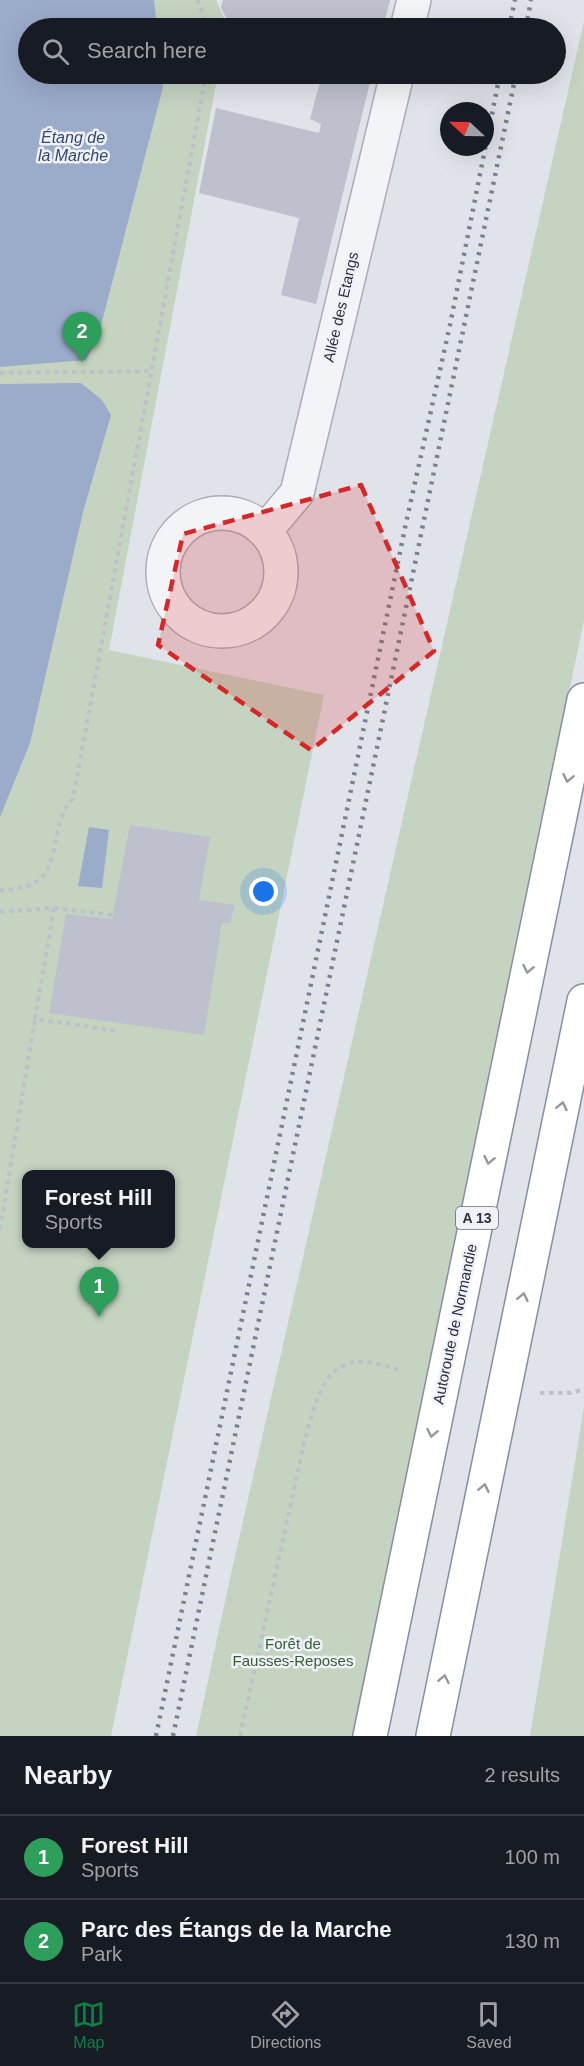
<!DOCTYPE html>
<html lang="en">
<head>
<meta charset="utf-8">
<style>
  :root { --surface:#171b24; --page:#242831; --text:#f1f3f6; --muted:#9ea1a6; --line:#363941; --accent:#0b8043 }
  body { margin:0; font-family:Arial,sans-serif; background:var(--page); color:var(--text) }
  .compass { position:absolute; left:440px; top:102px; width:54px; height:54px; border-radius:50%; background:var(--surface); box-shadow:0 6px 24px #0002; rotate:292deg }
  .you { position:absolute; left:264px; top:892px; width:21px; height:21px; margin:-15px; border:4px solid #fff; border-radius:50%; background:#1a73e8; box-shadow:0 0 0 9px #1a73e833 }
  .badge { display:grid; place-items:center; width:39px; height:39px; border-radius:50%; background:var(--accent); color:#fff; font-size:20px; font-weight:700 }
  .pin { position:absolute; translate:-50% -50px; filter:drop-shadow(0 2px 3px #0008) }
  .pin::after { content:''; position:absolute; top:32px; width:21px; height:18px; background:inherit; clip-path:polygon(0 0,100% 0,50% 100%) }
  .popup { position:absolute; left:22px; top:1170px; width:153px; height:78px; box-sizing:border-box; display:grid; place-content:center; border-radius:12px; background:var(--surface); filter:drop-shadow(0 2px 4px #0005); font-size:20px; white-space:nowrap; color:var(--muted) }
  .popup b { font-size:22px; color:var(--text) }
  .popup::after { content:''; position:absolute; left:50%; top:100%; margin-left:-12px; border:12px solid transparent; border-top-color:var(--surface) }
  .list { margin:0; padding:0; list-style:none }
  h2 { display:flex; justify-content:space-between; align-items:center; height:78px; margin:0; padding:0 24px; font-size:26px }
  h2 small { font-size:20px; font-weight:400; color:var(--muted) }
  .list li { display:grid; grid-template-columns:39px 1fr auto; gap:18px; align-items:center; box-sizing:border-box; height:84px; padding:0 24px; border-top:2px solid var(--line) }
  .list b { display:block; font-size:22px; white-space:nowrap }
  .list p { margin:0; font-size:20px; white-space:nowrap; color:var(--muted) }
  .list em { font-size:20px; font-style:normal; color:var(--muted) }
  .icon { flex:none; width:33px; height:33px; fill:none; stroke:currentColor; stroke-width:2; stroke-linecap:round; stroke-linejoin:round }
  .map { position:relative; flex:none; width:584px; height:1736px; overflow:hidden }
  .search { position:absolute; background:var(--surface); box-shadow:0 6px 24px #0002; left:18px; right:18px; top:18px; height:66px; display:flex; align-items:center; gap:15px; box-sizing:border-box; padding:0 21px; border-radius:33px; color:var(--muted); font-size:22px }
  .sheet { height:246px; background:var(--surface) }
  nav { display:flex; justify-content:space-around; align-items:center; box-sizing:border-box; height:84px; border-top:2px solid var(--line); background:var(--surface); font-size:16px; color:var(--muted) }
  nav a { display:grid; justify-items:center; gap:3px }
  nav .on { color:var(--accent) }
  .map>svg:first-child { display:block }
</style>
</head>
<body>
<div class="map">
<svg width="584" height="1736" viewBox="0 0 584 1736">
  <rect width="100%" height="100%" fill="#e1e3ea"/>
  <g fill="#c4d4c1" fill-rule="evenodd">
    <path d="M 0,0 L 216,0 L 227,25 L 226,28 L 28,28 L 28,74 L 218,74 L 109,650 L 324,695 L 111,1736 L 0,1736 ZM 27,1174 L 171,1174 L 171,1244 L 27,1244 Z"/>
    <polygon points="584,21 584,620 354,1736 196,1736 231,1574"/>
    <polygon points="584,1407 584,1736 530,1736"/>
  </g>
  <g fill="#9babca">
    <polygon points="0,0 154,0 157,28 28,28 28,74 162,74 163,87 99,333 86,360 0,367"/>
    <polygon points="81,383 102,400 111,415 83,512 30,743 0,817 0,384"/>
    <polygon points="89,827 109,830 102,888 78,886"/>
  </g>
  <g fill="#bec1cd">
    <polygon points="223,0 390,0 383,28 232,28 221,8"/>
    <polygon points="322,74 372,74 316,304 281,295 299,218 199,193 216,108 319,133 321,124 310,119"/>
    <polygon points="130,825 210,837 199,900 235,905 230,923 222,923 204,1035 49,1013 66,914 112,919"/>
  </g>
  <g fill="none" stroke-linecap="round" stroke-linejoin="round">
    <g stroke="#aaadb8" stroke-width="36">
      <g id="minor">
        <polyline points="407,28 414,0"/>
        <circle cx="222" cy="572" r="59"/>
        <polyline points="265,531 297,493 397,74"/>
      </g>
    </g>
    <g stroke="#888ea1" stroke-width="36">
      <g id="highway">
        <polyline points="370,1736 584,700"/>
        <polyline points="433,1736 584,1001"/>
      </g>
    </g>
    <g stroke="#bec1c9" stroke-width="4" stroke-dasharray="4.5 4.5" stroke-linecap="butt">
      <polyline points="197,0 209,28"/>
      <polyline points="0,373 150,371"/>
      <path d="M 0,891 C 12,889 26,888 36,882 C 60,868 51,819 73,799 L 206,74"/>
      <polyline points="54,908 35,1019 118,1031"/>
      <polyline points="0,912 54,908 121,916"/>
      <polyline points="0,1229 35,1019"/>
      <polyline points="540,1393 571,1393 584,1389"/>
      <path d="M 240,1736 L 305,1439 C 314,1411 320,1366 356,1362 C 370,1361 388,1367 402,1370"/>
    </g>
    <use href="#minor" stroke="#f3f4f8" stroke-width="33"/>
    <use href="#highway" stroke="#fff" stroke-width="33"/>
    <g stroke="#7a8094" stroke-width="4.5" stroke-dasharray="3 6" stroke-linecap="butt">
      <polyline points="509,28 515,0"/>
      <polyline points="526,28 531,0"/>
      <polyline points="156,1736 406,523 450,325 500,74"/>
      <polyline points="173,1736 516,74"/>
    </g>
  </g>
  <defs><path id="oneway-chevron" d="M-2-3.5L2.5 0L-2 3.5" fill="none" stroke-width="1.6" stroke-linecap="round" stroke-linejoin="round" transform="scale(1.5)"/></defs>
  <g stroke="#9496a0">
    <use href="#oneway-chevron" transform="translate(568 778) rotate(102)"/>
    <use href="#oneway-chevron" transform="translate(528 969) rotate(102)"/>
    <use href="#oneway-chevron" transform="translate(562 1106) rotate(-78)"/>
    <use href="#oneway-chevron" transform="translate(489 1160) rotate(102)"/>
    <use href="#oneway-chevron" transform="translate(523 1297) rotate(-78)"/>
    <use href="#oneway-chevron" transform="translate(432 1433) rotate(102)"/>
    <use href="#oneway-chevron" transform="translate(484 1488) rotate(-78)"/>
    <use href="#oneway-chevron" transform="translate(444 1679) rotate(-78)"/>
  </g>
  <path fill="#d62828" fill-opacity="0.2" stroke="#d62828" stroke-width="4.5" stroke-dasharray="12 8" stroke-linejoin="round" d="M 361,485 L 434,651 L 311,750 L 158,645 L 183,534 Z"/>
  <g text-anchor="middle" stroke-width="5" stroke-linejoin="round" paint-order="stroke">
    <rect fill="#f0f2f7" stroke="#656978" stroke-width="1.5" x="456" y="1207" width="42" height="22" rx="4.5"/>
    <g font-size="14" font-weight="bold" fill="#292e42">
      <text x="477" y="1223">A 13</text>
    </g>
    <g font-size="15" fill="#292e42" stroke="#f0f2f7">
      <text transform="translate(341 307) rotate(-77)" y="5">Allée des Etangs</text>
      <text transform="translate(455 1324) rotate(-78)" y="5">Autoroute de Normandie</text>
    </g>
    <g font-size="15" fill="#385e36" stroke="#f0f2f7">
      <text x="293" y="1649">Forêt de<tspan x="293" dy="17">Fausses-Reposes</tspan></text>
    </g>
    <g font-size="16" font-style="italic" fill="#324777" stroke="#f0f2f7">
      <text x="73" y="143">Étang de<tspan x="73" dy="18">la Marche</tspan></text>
    </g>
  </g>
</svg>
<svg class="compass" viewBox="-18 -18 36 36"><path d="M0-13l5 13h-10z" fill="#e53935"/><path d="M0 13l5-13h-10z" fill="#9ea1a6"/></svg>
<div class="you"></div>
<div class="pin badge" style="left:99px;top:1317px;background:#2e9e5b">1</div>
<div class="popup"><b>Forest Hill</b>Sports</div>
<div class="pin badge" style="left:82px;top:362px;background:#2e9e5b">2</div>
<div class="search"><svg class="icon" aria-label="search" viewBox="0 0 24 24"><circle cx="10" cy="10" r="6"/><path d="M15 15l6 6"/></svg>Search here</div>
</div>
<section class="sheet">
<h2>Nearby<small>2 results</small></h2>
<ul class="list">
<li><span class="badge" style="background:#2e9e5b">1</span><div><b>Forest Hill</b><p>Sports</p></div><em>100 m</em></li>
<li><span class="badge" style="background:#2e9e5b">2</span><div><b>Parc des Étangs de la Marche</b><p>Park</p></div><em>130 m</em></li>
</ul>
</section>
<nav>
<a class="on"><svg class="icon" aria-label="map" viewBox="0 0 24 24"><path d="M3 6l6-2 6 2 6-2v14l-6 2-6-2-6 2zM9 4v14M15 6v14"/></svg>Map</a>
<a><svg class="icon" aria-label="directions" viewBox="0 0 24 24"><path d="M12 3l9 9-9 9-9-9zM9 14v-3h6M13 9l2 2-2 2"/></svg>Directions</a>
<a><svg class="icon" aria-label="saved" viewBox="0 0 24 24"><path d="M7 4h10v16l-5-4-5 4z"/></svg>Saved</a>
</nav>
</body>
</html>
